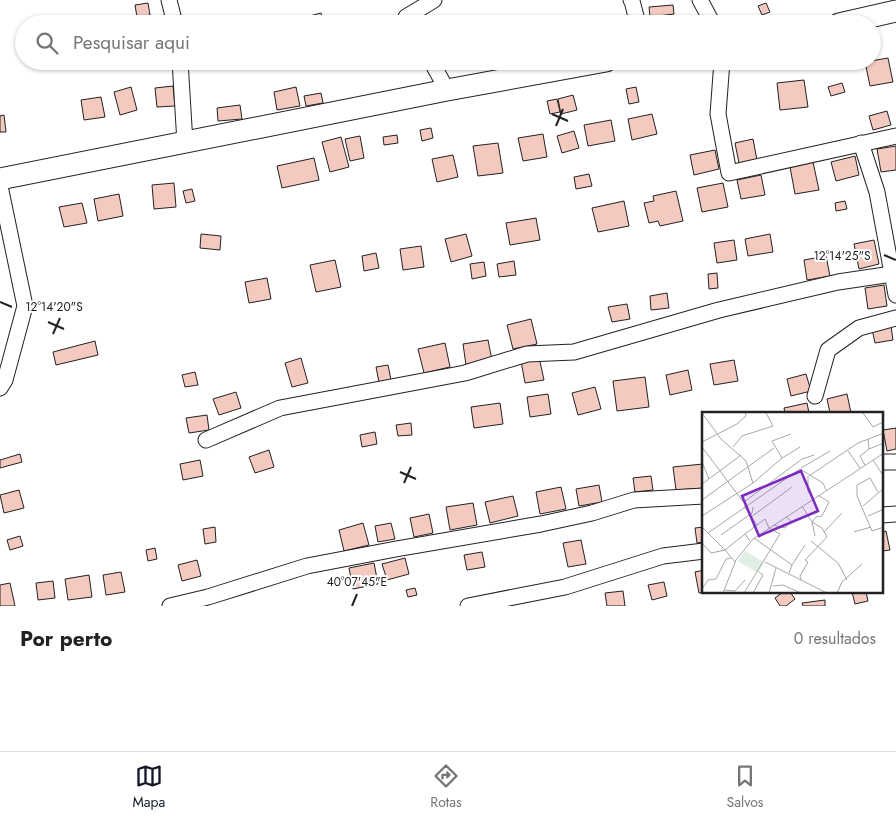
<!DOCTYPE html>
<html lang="pt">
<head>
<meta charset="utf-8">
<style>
  :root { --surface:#fff; --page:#f2f2f2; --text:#222; --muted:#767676; --line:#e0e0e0; --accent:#111827 }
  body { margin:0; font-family:Jost,sans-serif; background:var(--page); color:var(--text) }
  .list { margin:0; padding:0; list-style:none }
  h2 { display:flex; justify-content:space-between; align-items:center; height:65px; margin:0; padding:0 20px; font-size:21px }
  h2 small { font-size:16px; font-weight:400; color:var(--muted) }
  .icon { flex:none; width:28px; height:28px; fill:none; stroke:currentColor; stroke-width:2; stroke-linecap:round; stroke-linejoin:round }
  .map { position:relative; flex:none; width:896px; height:606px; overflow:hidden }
  .search { position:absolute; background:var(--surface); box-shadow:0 1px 4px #0004; left:15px; right:15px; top:15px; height:55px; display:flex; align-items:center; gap:12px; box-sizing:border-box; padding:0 18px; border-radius:28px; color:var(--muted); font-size:19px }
  .sheet { height:145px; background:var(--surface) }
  nav { display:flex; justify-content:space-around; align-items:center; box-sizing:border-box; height:70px; border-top:1px solid var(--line); background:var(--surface); font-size:14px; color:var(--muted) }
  nav a { display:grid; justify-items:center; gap:2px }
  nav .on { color:var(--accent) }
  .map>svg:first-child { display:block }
</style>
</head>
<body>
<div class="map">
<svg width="896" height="606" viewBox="0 0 896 606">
  <rect width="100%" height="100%" fill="#fff"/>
  <g fill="#f3c9c0" stroke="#222">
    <polygon points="148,3 150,15 137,17 135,5"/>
    <polygon points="766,3 770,12 762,15 758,6"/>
    <polygon points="673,5 674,14 650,17 649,7"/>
    <polygon points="321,13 324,24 295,24 294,20"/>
    <polygon points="888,58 893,82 870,86 865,62"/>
    <polygon points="804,80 808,107 780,110 777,83"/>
    <polygon points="842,83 845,92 831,96 828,87"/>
    <polygon points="173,86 175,106 157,107 155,88"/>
    <polygon points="131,87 137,110 120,115 114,92"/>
    <polygon points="296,87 300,106 277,110 274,92"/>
    <polygon points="636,87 639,102 629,104 626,89"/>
    <polygon points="321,93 323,103 306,106 304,96"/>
    <polygon points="573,95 577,110 561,114 558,99"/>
    <polygon points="101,97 105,117 84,120 81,100"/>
    <polygon points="557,99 560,112 550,114 547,101"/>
    <polygon points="240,105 242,119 218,121 217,108"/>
    <polygon points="887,111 891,125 873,130 869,116"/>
    <polygon points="652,114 657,134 632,140 628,119"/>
    <polygon points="4,115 6,132 0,132 0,116"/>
    <polygon points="611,120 615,141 588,146 584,125"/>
    <polygon points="431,128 433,138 422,141 420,130"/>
    <polygon points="574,131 579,148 562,153 557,136"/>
    <polygon points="543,134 547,157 523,161 518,138"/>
    <polygon points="397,135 398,143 384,145 383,137"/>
    <polygon points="360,136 364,158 350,161 345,139"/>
    <polygon points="341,137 349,167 330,172 322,142"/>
    <polygon points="753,139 757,160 739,163 735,143"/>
    <polygon points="498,143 503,173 478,176 473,146"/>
    <polygon points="896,146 896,170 881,172 877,149"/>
    <polygon points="715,150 719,169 694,175 690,155"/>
    <polygon points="453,155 458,177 437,182 432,159"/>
    <polygon points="855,156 859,175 836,181 831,162"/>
    <polygon points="314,158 319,180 282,188 277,166"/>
    <polygon points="813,162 819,190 795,194 790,167"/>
    <polygon points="589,174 592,186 576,189 574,177"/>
    <polygon points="761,175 765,195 741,199 737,180"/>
    <polygon points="174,183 176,207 154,209 152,185"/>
    <polygon points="723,183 728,207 702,212 697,188"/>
    <polygon points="192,189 195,201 186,203 183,191"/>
    <polygon points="676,191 683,221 660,226 658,221 649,223 644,203 654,201 653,196"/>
    <polygon points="119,194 123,216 98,221 94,199"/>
    <polygon points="624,201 629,226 598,232 592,208"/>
    <polygon points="845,201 847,209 836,211 835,203"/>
    <polygon points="82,203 87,223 64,227 59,207"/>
    <polygon points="536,218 540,240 510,245 506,223"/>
    <polygon points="201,234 221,236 220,250 200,248"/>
    <polygon points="466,234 472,256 451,262 445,239"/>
    <polygon points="770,234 773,252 748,256 745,239"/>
    <polygon points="734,240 737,260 717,263 714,243"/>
    <polygon points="874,240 879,264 859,269 854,244"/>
    <polygon points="421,246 424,267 403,270 400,249"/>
    <polygon points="376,253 379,268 364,271 362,256"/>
    <polygon points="826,256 830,276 807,280 804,260"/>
    <polygon points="335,260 341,287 316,292 310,265"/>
    <polygon points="514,261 516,275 499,277 497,264"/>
    <polygon points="484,262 486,276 472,279 470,264"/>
    <polygon points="717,273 718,288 709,289 708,274"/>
    <polygon points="267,278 271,299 249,303 245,282"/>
    <polygon points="884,285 887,306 868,309 865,288"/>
    <polygon points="667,293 669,308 651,310 650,296"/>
    <polygon points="627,304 630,319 612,322 608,307"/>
    <polygon points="531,319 537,344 513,349 507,325"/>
    <polygon points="891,326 893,340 875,343 872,329"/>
    <polygon points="488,340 492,360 466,365 463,344"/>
    <polygon points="95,341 98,355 56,365 53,352"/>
    <polygon points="445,343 450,367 424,373 418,349"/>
    <polygon points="539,357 544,380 525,383 521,361"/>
    <polygon points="301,358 308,383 292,387 285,363"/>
    <polygon points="734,360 738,381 714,385 710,364"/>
    <polygon points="388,365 391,380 379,382 376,367"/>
    <polygon points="688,370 692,390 670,395 666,375"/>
    <polygon points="195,372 198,385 185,387 182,375"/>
    <polygon points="806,374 811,391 791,396 787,379"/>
    <polygon points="645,377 649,407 617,411 613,381"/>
    <polygon points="595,387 601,409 578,415 572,393"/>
    <polygon points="236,392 241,408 219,415 213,399"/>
    <polygon points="548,394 551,414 530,417 527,397"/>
    <polygon points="847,394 851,413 830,413 827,399"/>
    <polygon points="500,403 503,424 474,428 471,407"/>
    <polygon points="807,403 809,413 785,413 784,408"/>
    <polygon points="207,415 209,430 189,433 186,418"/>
    <polygon points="411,423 412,435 398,436 396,425"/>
    <polygon points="896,428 896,449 887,451 883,430"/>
    <polygon points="375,432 377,444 362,447 360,435"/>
    <polygon points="269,450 274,467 255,473 249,457"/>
    <polygon points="20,454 22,462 0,468 0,460"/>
    <polygon points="200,460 203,476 183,480 180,464"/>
    <polygon points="703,464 704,488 676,490 673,467"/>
    <polygon points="651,476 653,490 635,492 633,478"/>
    <polygon points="599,485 602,502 579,506 576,489"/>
    <polygon points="561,487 566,509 540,514 536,492"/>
    <polygon points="19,490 24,508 4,513 0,495"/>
    <polygon points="513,496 518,516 490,523 485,502"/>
    <polygon points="473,503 477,525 450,530 446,507"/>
    <polygon points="429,514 433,533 414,537 410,518"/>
    <polygon points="363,523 369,545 344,551 339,530"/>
    <polygon points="391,523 395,539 378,542 375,526"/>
    <polygon points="215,527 216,542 205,544 203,529"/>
    <polygon points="704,527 704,542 697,543 695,528"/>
    <polygon points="886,531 890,550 882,551 882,532"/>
    <polygon points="20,536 23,546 10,550 7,540"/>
    <polygon points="581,540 586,564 568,567 563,543"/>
    <polygon points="155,548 157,559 148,561 146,550"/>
    <polygon points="482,552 485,567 467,570 464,555"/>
    <polygon points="405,558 409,574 387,580 382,564"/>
    <polygon points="197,560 201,576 182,581 178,565"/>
    <polygon points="374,563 378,584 353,589 349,568"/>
    <polygon points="704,570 704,592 699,593 695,572"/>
    <polygon points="121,572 125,592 106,595 103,575"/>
    <polygon points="89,575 92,597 68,600 65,579"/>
    <polygon points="53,581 55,598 38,600 36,583"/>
    <polygon points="664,582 667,596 652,600 648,585"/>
    <polygon points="10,583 15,606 0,606 0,585"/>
    <polygon points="415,588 417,595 408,597 406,590"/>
    <polygon points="623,591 625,606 607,606 605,593"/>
    <polygon points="783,592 790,592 795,599 786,606 780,606 775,598"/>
    <polygon points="852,592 866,592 868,601 855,604"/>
    <polygon points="825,600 825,606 803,606 802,603"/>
  </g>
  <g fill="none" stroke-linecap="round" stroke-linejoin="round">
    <g stroke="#222" stroke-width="17">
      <g id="street">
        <polyline points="169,0 175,24"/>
        <polyline points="631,0 632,1 638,24"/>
        <polyline points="700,0 713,24"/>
        <polyline points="410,24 406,17 434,0"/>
        <polyline points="180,61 185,143"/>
        <polyline points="431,61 447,90"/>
        <polyline points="722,61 718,114 729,173 896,136"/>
        <polyline points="861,143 877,192 896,295"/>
        <polyline points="0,186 25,306 5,380 0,388"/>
        <polyline points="815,396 828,350 859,328 896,318"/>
        <polyline points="206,440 280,408 465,373 527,354 574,352 719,310 838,282 892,274"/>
        <polyline points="882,462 896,462"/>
        <polyline points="882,515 896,514"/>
        <polyline points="170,606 208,597 307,566 396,549 541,524 592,513 634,500 704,496"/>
        <polyline points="468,606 565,587 663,556 704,551"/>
      </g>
    </g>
    <g stroke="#222" stroke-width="23">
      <g id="secondary">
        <polyline points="839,24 896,11"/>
        <polyline points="0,179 447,90 606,61"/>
      </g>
    </g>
    <use href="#street" stroke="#fff" stroke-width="15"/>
    <use href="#secondary" stroke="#fff" stroke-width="21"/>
  </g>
  <path fill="none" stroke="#222" stroke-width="2" d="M 552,114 L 568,121M 556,126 L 563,109M 884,255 L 896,260M 0,302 L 12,307M 48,322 L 64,329M 53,334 L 60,318M 400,472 L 416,479M 404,483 L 411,467M 352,606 L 357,594"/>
  <g transform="translate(702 412)">
    <rect width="181" height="181" fill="#fff"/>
    <path d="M 43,139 L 62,150 L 56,161 L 36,149 Z" fill="#e0efe3"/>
    <path fill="none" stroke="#a7a7a7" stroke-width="1" d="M 0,1 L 19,27 L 44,49 L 51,71M 161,1 L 171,15 L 181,10M 0,30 L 35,12 L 44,4 L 43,1M 0,35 L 42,91M 31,35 L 40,24 L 71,14 L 64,1M 167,37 L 182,31M 146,39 L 158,56M 80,46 L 70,29 L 89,22M 171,48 L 182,65M 0,50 L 7,67M 163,53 L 158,44 L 167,37 L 166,27M 99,56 L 128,39M 106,64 L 106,79 L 111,87M 107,64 L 156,31 L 182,21M 0,72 L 39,43M 176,80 L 168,66 L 155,73 L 155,84 L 170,119 L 182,115M 0,88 L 72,36M 42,90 L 100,47 L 112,43M 42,94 L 55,113M 100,94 L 110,110 L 113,124M 161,94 L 182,76M 0,104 L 51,71 L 80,46 L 98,35M 166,104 L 182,97M 49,105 L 90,75M 72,113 L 83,116 L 89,109 L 84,105M 0,115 L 23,138 L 43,122 L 48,129M 122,120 L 140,101M 152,120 L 169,115M 6,121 L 98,57 L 121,71 L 124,78M 19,123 L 50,101 L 51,95M 52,126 L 90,153 L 87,161M 109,129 L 136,151 L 145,168M 0,131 L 9,141 L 23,138 L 33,150M 63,150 L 125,181M 90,153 L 103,133M 99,168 L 98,164 L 106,150 L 103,148 L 125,125 L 120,116 L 110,110 L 114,105 L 120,104 L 127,90 L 116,83M 71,174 L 81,173 L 99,181M 0,177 L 6,168 L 14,167 L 24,147 L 29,146M 22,178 L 33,179 L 43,168M 21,181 L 34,148 L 51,127 L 182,41M 42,181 L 78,122 L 67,116 L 63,107 L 43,122M 51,181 L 61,163 L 57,160M 67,181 L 74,156M 135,181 L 140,170 L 160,152"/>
    <path fill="#7b2cbf" fill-opacity="0.15" stroke="#7b2cbf" stroke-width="2.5" d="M 99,59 L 116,99 L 57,124 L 40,84 Z"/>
    <rect width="181" height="181" fill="none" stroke="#222" stroke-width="2.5"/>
  </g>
  <g font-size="12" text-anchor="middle" fill="#222" stroke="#fff" stroke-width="4" stroke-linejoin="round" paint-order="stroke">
    <text x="842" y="260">12°14'25"S</text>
    <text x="54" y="311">12°14'20"S</text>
    <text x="357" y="586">40°07'45"E</text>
  </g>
</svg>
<div class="search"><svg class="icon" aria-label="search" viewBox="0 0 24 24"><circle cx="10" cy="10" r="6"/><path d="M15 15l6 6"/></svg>Pesquisar aqui</div>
</div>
<section class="sheet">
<h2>Por perto<small>0 resultados</small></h2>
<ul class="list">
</ul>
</section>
<nav>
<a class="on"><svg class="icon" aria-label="map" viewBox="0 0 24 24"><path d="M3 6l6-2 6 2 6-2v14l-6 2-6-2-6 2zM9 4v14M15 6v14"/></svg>Mapa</a>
<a><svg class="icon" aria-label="directions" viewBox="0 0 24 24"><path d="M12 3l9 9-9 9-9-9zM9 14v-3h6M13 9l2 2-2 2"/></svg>Rotas</a>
<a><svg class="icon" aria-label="saved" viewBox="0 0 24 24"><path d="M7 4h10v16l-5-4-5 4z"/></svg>Salvos</a>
</nav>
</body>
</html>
